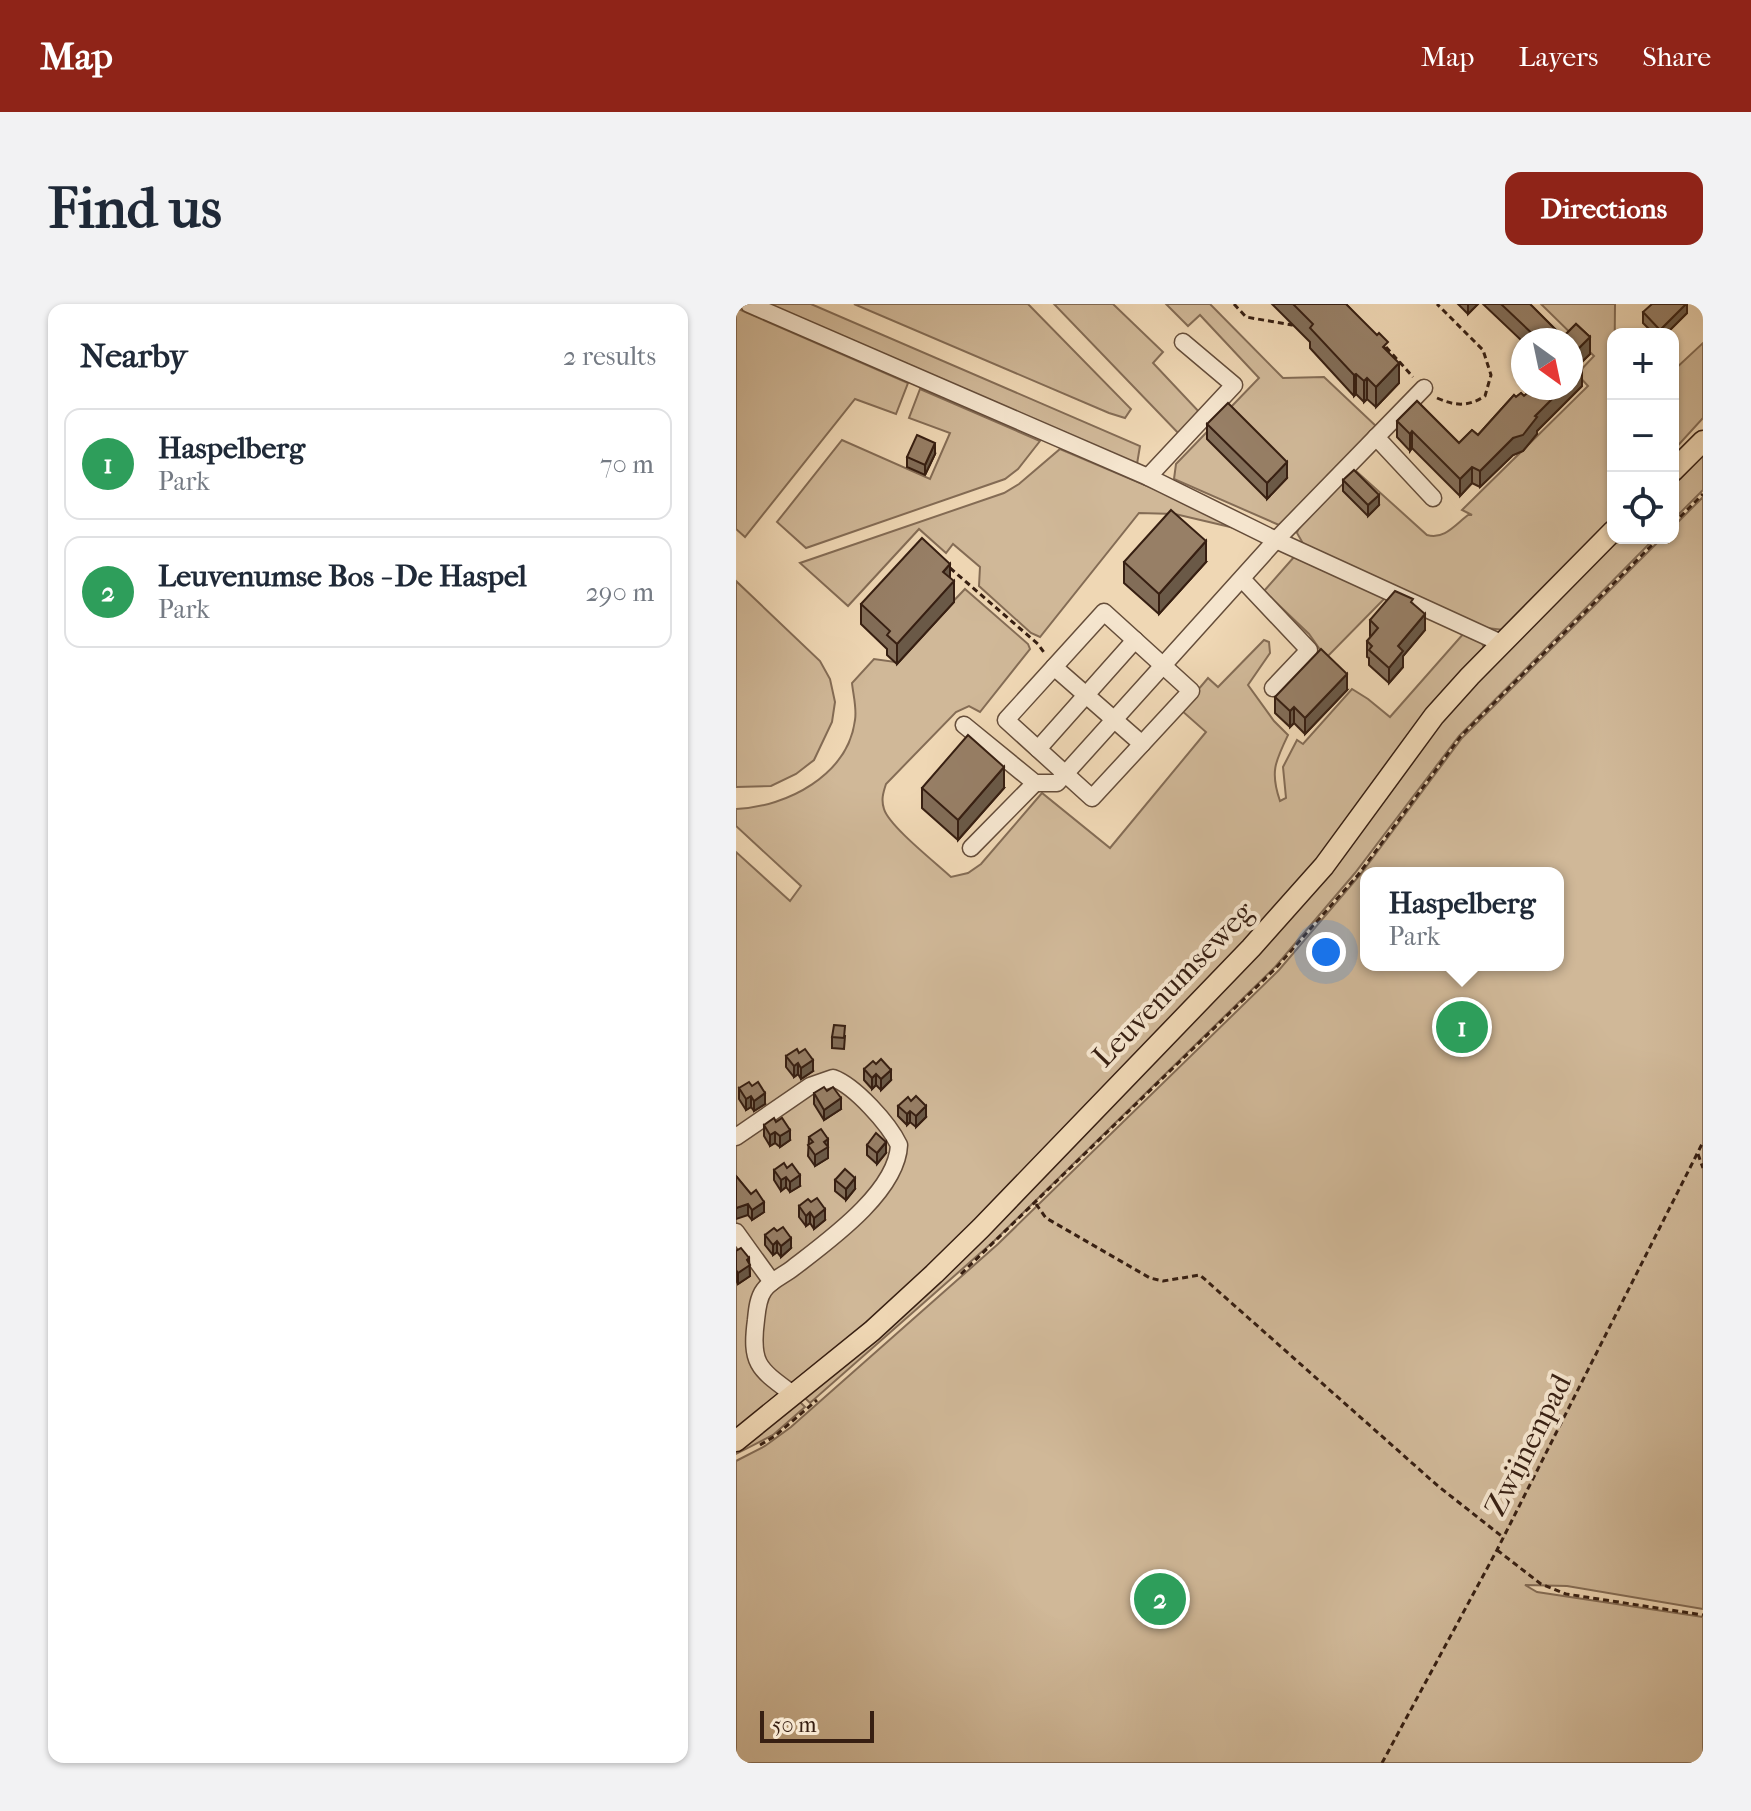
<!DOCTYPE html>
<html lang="en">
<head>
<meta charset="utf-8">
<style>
  :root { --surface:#fff; --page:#f2f2f3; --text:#1f2937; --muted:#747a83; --line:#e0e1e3; --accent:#8f2418 }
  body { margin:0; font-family:"IM FELL French Canon",serif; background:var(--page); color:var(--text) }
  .controls { position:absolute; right:24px; top:24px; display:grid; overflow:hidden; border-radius:16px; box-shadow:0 2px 6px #0004 }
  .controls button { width:72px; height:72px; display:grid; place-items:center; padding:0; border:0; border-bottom:2px solid var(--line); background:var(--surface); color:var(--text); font:40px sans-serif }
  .compass { position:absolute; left:775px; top:24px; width:72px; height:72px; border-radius:50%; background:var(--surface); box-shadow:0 2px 6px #0004; rotate:147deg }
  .scale { position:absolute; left:24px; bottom:20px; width:114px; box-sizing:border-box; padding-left:8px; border:4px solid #371f12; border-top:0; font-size:22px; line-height:28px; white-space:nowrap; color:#371f12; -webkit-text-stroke:6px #f5e5ce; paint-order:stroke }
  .you { position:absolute; left:590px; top:648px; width:28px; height:28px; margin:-20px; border:6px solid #fff; border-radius:50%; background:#1a73e8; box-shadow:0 0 0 12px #1a73e833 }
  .badge { display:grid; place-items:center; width:52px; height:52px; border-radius:50%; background:var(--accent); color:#fff; font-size:26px; font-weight:700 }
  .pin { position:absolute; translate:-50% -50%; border:4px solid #fff; box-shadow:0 2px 8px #0006 }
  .popup { position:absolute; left:624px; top:563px; width:204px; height:104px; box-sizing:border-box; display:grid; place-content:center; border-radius:16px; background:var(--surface); filter:drop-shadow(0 2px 6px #0005); font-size:26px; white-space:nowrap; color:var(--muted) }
  .popup b { font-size:30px; color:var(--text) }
  .popup::after { content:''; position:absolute; left:50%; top:100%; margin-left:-16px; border:16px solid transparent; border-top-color:var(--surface) }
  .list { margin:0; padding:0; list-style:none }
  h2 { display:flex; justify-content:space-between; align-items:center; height:104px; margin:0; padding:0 32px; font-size:34px }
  h2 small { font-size:26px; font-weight:400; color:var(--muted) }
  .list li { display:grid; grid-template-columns:52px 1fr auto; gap:24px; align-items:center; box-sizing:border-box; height:112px; margin:0 16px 16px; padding:0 16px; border:2px solid var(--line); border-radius:16px }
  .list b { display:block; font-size:30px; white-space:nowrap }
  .list p { margin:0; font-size:26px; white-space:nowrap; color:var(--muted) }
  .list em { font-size:26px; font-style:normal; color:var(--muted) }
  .icon { flex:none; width:44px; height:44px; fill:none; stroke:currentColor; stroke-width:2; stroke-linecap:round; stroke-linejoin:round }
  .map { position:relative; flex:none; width:967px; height:1459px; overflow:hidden; border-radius:16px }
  header { display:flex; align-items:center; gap:48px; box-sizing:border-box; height:112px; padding:0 40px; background:var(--accent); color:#fff }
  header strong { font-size:38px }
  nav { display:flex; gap:44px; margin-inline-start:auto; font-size:28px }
  .intro { display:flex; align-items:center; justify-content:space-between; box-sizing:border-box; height:192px; padding:0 48px }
  h1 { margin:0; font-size:56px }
  .button { padding:20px 36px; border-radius:16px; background:var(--accent); color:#fff; font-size:28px; font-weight:700 }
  main { display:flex; gap:48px; padding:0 48px }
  aside { flex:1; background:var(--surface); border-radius:16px; box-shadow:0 2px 6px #0004 }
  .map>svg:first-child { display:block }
</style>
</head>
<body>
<header>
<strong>Map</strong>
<nav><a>Map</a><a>Layers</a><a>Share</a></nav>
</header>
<div class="intro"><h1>Find us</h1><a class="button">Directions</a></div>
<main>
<aside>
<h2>Nearby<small>2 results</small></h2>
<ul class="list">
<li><span class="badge" style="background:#2e9e5b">1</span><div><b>Haspelberg</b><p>Park</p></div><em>70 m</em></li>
<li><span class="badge" style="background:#2e9e5b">2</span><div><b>Leuvenumse Bos - De Haspel</b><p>Park</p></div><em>290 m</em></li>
</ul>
</aside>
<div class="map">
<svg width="967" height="1459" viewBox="0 0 967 1459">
  <rect width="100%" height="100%" fill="#efd7b4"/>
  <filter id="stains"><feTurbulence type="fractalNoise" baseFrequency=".0025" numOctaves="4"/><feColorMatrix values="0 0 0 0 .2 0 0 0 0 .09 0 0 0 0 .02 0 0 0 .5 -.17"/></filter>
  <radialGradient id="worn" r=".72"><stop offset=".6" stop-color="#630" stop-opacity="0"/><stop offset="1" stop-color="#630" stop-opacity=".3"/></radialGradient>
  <g fill="#d0b898" stroke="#846c55" stroke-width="2" fill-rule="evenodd">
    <polygon points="27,0 75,0 404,142 401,160"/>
    <polygon points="118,0 292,0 395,105 389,114 373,109"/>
    <polygon points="318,0 377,0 427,48 417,59 466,111 446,133"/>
    <polygon points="430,0 474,0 547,74 588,73 641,123 543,221 438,175 440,160 523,74 464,11 452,22"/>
    <path d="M 805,0 L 879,0 L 877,216 L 768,326 L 751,324 L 569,243 L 561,229 L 564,220 L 619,166 L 691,231 C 708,236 719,221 732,211 L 736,211 L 726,206 L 852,82 L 841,70 L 858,52 Z"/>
    <polygon points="0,4 172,79 160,110 119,95 9,233 0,225"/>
    <polygon points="967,39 967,114 937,147 937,67"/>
    <polygon points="184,85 304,137 282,165 269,175 70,244 41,218 106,136 194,175 214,129 173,114"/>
    <polygon points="324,145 524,230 439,210 403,209 304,333 295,329 243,282 244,263 217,240 210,249 183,225 112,302 64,259 268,189 283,180"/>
    <polygon points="967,146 967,186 937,216 937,176"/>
    <path d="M 967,193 L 967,1305 L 831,1282 L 789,1281 L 801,1288 L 967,1313 L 967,1459 L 0,1459 L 0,1157 L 29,1142 L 55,1123 L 262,940 L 543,666 L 624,571 L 726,434 L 926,234 L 937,234 L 937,223 ZM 630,569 L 822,569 L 822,661 L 630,661 Z"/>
    <polygon points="879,234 919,234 723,432 619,569 539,663 258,937 74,1099 68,1093 250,929 705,416"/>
    <polygon points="558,253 649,294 590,354 573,330 528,287"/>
    <polygon points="0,277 84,357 94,375 99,398 96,418 78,456 60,470 35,482 0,483"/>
    <path d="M 229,285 L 292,340 L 294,345 L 244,408 L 233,402 L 220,408 L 150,480 C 147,489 145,496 148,505 C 153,522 200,559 215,573 L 232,569 L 245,560 L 306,489 L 374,544 L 470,428 L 445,406 L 472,374 L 482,383 L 528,336 L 533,338 L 534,349 L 512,381 L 538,417 L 552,431 C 539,458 534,468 544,497 L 550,494 L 547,463 L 561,436 L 567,440 L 616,385 L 632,395 L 654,413 L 728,329 L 746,339 L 748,344 L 556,589 L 227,934 L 59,1081 L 44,1076 L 21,1046 L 31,988 L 103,931 L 166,840 L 97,770 L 0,829 L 0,548 L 54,597 L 65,582 L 0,522 L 0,505 C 51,503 112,471 119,416 C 121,404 117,390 116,379 L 138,355 L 159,358 Z"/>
    <polygon points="103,779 158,836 144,883 49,967 37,967 0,923 0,837 76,785"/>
    <polygon points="0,933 25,975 15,1026 43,1092 0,1130"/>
    <polygon points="63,1097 69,1103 37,1131 0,1150 0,1147"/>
  </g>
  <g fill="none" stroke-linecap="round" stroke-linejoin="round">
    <g stroke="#654d3a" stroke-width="19">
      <g id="minor">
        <polyline points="13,0 412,173 540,236 765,339"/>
        <polyline points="640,133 697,194"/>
        <polyline points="412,173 498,81 447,38"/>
        <polyline points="506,275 573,346 537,384"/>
        <polygon points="368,308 455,387 356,494 270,416"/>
        <polyline points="318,363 406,440"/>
        <polyline points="228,421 299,479 321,479 540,236 688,84"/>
        <polyline points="302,445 399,336"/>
        <polyline points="235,544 299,479"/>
        <path d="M 0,833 L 74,782 L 97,774 C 119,782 153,820 163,841 C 161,888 92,937 57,964 C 48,971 34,977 28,986 C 22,994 21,1006 20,1016 C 14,1061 23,1065 58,1091"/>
        <polyline points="0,928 36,978"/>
      </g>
    </g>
    <g stroke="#371f12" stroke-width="23">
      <g id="major">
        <polyline points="937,167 967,137"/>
        <polyline points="0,1137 136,1027 198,970 245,924 515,644 588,562 698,412 734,372 877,227"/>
      </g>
    </g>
    <g stroke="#371f12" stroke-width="3" stroke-dasharray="6 4" stroke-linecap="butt">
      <polyline points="498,0 510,13 556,21 559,18"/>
      <polyline points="650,43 677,73"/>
      <path d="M 701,94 C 719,102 732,103 749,92 L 755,71 L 747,46 L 701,0"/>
      <polyline points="937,220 967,190"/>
      <polyline points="214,264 302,340 309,350"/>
      <polyline points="962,850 967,864"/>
      <polyline points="300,900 310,914 414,974 427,977 464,971 702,1182 768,1234"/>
      <polyline points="225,970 540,664 622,571 725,432 923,234"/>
      <polyline points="24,1141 39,1132 81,1096"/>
      <polyline points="761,1246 805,1280 830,1290 967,1311"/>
      <polyline points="646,1459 761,1246 967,838"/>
    </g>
    <use href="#minor" stroke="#f5e5ce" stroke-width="16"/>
    <use href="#major" stroke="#efd7b4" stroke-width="20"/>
  </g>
  <g fill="#826d58" stroke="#371f12" stroke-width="2">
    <polygon points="536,0 610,0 652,47 663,79 640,103 631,95 628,98 620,90 618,92 574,44 574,38"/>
    <polygon points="722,0 742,0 732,10"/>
    <polygon points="747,0 794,0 827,33 840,20 854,33 854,50 842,62 846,65 846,82 801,127 801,130 787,147 777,151 744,183 736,179 724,192 676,144 674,147 661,133 661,117 681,97 723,139 736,126 742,131 778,91 780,93 785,89 788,92 797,84 835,84 835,36 787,36 787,38"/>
    <polygon points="951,0 951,9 930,30 918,30 907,19 907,8"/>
    <polygon points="471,120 551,174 531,195 471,135"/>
    <polygon points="199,150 189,171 171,163 171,153"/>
    <polygon points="607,176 643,201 632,212 607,187"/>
    <polygon points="388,258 470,258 423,310 388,279"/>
    <polygon points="214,274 218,298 161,360 151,351 151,345 125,320 125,300"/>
    <polygon points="677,300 689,326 667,352 667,363 653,379 633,361 633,354 631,353 631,337 635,333 634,332 634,316"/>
    <polygon points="611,386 569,430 558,419 554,423 539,409 539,393"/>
    <polygon points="186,484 268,484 222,536 186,504"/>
    <polygon points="109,732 108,745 96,744 96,733"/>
    <polygon points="50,752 77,767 65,775 62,770 58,773 50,763"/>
    <polygon points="128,765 155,776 145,786 140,781 136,785 128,776"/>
    <polygon points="3,784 29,800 18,807 15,803 10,806 3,795"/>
    <polygon points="91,787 105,805 88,816 78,800 78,789"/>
    <polygon points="162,802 190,813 180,823 174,818 171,821 162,812"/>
    <polygon points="28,821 54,836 44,843 39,839 34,842 28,832"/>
    <polygon points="73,833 92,835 92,854 79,862 72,852"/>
    <polygon points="131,841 150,849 141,860 131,851"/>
    <polygon points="38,866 64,882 54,888 50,883 45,887 38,876"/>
    <polygon points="0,872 28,908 16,916 12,911"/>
    <polygon points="99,876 119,885 110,896 99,887"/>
    <polygon points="63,902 89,916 78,925 74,919 70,922 63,913"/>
    <polygon points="29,931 55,944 45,953 41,948 37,951 29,941"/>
    <polygon points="0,947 13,959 14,972 2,980 0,976"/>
  </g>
  <g fill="#6a5947" stroke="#371f12" stroke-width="2">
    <polygon points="732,0 742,0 732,10"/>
    <polygon points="950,0 951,0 951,9 930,30 924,30 924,26"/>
    <polygon points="854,33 854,50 835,68 835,52"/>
    <polygon points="663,59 663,79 640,103 640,83"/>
    <polygon points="846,65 846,82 801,127 801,130 787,147 777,151 744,183 744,167 827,84 835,84 835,76"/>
    <polygon points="620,70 620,90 618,92 618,71"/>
    <polygon points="631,74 631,95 628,98 628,77"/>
    <polygon points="676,127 676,144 674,147 674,130"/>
    <polygon points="199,139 199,150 189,171 189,161"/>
    <polygon points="551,158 551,174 531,195 531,179"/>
    <polygon points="736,163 736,179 724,192 724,175"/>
    <polygon points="643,191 643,201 632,212 632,201"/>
    <polygon points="470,237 470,258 423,310 423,290"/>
    <polygon points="214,260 214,281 218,277 218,298 161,360 161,340 207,268"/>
    <polygon points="689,310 689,326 667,352 667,363 653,379 653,364 662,342"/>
    <polygon points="611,370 611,386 569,430 569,414"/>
    <polygon points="558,403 558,419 554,423 554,407"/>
    <polygon points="268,463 268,484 222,536 222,516"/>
    <polygon points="77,756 77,767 65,775 65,764"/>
    <polygon points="62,759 62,770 58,773 58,762"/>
    <polygon points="155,766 155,776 145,786 145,775"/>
    <polygon points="140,770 140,781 136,785 136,774"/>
    <polygon points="29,789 29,800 18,807 18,797"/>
    <polygon points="15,792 15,803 10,806 10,795"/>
    <polygon points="105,794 105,805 88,816 88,806"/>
    <polygon points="190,802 190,813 180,823 180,812"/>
    <polygon points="174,807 174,818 171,821 171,810"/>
    <polygon points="54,826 54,836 44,843 44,832"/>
    <polygon points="39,828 39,839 34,842 34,831"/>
    <polygon points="92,835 92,854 79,862 79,851 88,838"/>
    <polygon points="150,838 150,849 141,860 141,849"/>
    <polygon points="64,871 64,882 54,888 54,878"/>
    <polygon points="50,873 50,883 45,887 45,876"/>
    <polygon points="119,874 119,885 110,896 110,885"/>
    <polygon points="28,898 28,908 16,916 16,906"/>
    <polygon points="12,900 12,911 0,915 0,904"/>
    <polygon points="89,905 89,916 78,925 78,914"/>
    <polygon points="74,908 74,919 70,922 70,912"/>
    <polygon points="55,934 55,944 45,953 45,942"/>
    <polygon points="41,937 41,948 37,951 37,941"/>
    <polygon points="13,954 14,972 2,980 2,969"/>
  </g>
  <g fill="#977f66" stroke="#371f12" stroke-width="2">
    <polygon points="557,0 610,0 641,31 643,29 652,38 647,43 663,59 640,83 631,74 628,77 620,70 618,71 574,24 577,20"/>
    <polygon points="765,0 794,0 827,33 840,20 854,33 835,52 835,36 803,36"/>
    <polygon points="916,0 950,0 924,26 907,8"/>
    <polygon points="835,55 846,65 835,76"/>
    <polygon points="797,84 827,84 799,112 801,113 787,131 777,134 744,167 736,163 724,175 676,127 674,130 661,117 681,97 723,139 736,126 742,131 778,91 780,93 785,89 788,92"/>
    <polygon points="492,99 551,158 531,179 471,120"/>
    <polygon points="181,131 199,139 189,161 171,153"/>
    <polygon points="618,166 643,191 632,201 607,176"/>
    <polygon points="435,206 470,237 423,290 388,258"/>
    <polygon points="186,234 214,260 207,268 218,277 161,340 151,331 154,327 125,300"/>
    <polygon points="659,287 677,295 675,298 689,310 662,342 667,347 653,364 633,346 636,342 631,337 642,324 634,316"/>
    <polygon points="585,345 611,370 569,414 558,403 554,407 539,393"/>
    <polygon points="232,431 268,463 222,516 186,484"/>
    <polygon points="98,721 109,722 108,734 96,733"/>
    <polygon points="61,745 63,749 69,745 77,756 65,764 62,759 58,762 50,752"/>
    <polygon points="145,755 155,766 145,775 140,770 136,774 128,765 137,757 140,760"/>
    <polygon points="13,778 16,782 22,778 29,789 18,797 15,792 10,795 3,784"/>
    <polygon points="88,783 91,787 97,783 105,794 88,806 78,789"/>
    <polygon points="180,792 190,802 180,812 174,807 171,810 162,802 172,793 175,797"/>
    <polygon points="38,814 40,818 46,814 54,826 44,832 39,828 34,831 28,821"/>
    <polygon points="85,825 92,835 88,838 92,843 79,851 72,841 77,838 73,833"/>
    <polygon points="140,829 150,838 141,849 131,841"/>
    <polygon points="48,859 51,864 56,860 64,871 54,878 50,873 45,876 38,866"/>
    <polygon points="109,865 119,874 110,885 99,876"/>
    <polygon points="0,872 15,890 20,886 28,898 16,906 12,900 0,904"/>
    <polygon points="81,894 89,905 78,914 74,908 70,912 63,902 72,895 75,898"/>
    <polygon points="47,923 55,934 45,942 41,937 37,941 29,931 38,924 41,927"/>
    <polygon points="5,944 13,954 11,956 14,961 2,969 0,966 0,947"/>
  </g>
  <g text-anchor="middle" stroke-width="8" stroke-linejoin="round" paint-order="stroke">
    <g font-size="30" fill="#371f12" stroke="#f5e5ce">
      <text transform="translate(437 680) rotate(-46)" y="10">Leuvenumseweg</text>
      <text transform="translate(792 1141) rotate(-63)" y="10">Zwijnenpad</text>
    </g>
  </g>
  <rect width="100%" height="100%" filter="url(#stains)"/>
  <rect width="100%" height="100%" fill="url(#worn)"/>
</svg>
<div class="controls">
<button>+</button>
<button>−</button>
<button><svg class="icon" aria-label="locate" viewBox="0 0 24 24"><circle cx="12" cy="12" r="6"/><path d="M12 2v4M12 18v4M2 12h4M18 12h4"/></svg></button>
</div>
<svg class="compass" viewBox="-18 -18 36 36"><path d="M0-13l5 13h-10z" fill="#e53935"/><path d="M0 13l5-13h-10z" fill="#747a83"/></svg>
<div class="scale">50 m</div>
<div class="you"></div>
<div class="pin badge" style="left:726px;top:723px;background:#2e9e5b">1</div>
<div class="popup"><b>Haspelberg</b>Park</div>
<div class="pin badge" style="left:424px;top:1295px;background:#2e9e5b">2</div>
</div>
</main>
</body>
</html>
